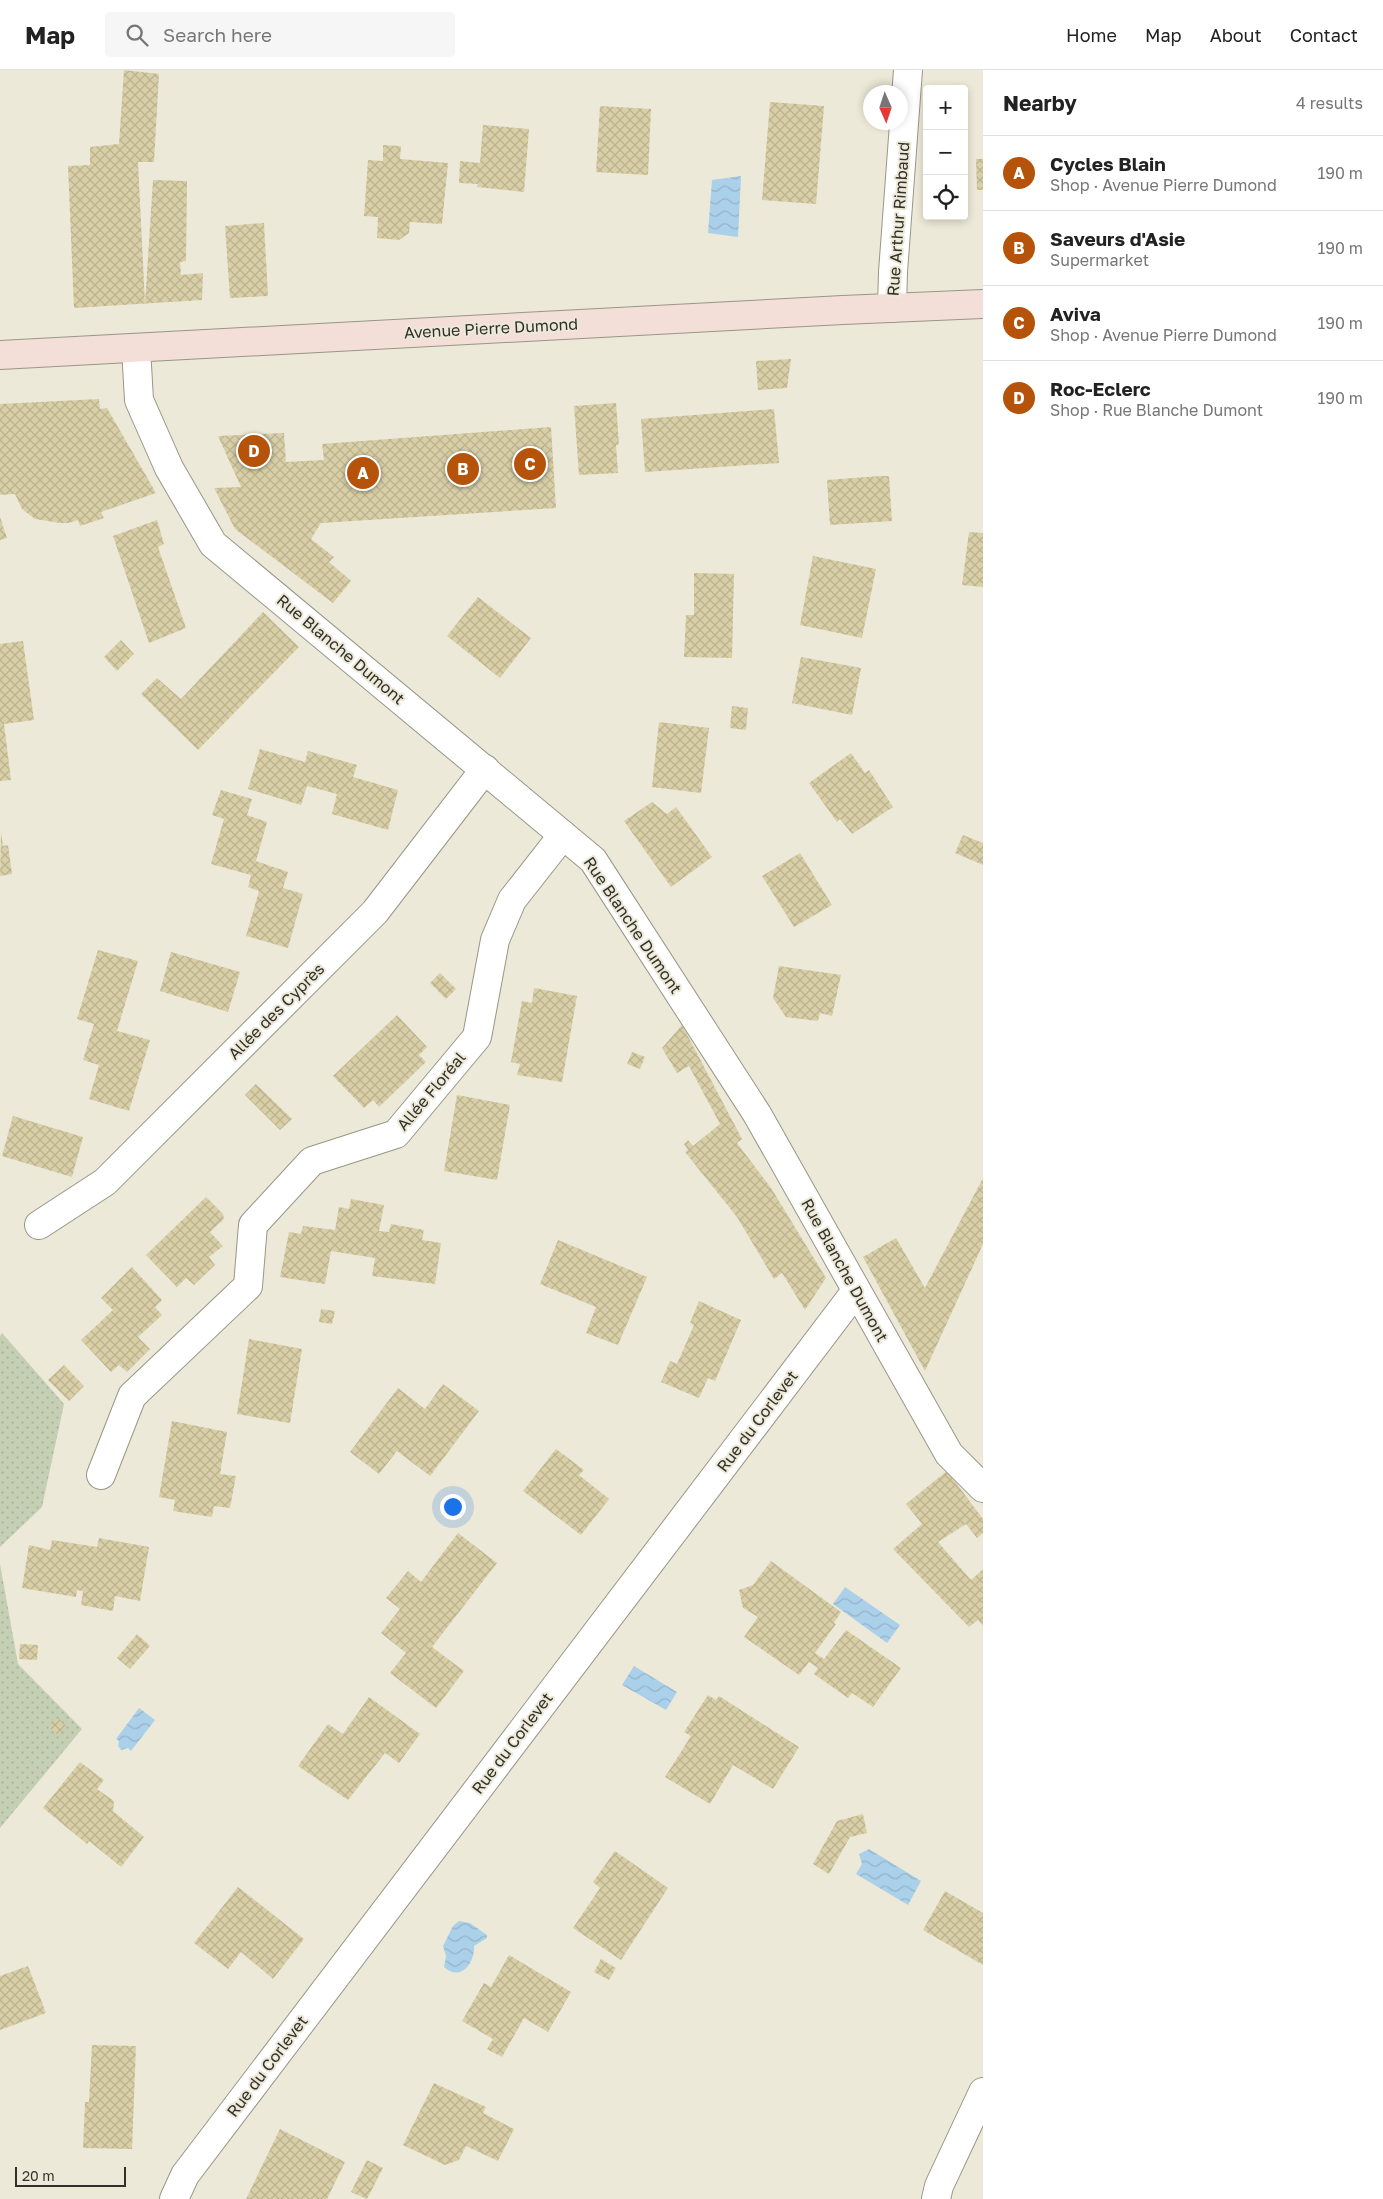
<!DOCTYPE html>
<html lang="en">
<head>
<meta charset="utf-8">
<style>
  :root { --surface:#fff; --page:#f6f6f6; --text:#222; --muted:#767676; --line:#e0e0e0; --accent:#b45309 }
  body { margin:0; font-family:"Golos Text",sans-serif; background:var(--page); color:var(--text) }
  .controls { position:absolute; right:15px; top:15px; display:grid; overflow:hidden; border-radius:5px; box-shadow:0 2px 8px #0003 }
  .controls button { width:45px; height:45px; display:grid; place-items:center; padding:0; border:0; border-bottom:1px solid var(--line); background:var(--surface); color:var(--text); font:25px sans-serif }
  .compass { position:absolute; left:863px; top:15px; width:45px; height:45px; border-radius:50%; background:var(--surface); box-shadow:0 2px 8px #0003; rotate:177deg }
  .scale { position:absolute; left:15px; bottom:12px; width:111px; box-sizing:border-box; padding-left:5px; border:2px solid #32302a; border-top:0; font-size:14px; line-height:18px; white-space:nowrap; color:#32302a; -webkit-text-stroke:4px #ede9d8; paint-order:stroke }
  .you { position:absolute; left:452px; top:1436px; width:18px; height:18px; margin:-12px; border:4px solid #fff; border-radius:50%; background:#1a73e8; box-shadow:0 0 0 8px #1a73e833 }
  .badge { display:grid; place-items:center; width:32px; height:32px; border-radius:50%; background:var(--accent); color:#fff; font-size:16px; font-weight:700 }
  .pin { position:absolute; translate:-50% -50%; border:2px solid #fff; box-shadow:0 1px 5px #0006 }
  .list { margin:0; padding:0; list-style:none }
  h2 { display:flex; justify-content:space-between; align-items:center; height:65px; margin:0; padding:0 20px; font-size:21px }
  h2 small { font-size:16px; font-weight:400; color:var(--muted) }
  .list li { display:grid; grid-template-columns:32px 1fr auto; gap:15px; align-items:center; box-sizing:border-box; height:75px; padding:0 20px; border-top:1px solid var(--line) }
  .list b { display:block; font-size:19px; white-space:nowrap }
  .list p { margin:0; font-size:16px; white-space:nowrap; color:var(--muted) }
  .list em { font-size:16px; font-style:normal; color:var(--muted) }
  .icon { flex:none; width:28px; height:28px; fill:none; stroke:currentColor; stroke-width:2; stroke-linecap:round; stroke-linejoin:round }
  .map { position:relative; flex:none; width:983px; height:2129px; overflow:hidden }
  header { display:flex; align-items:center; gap:30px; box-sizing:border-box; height:70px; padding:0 25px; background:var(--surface); border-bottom:1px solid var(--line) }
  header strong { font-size:24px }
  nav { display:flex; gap:28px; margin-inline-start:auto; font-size:18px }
  .search { width:350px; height:45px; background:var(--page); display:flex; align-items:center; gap:12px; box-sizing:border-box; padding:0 18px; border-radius:5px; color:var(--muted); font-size:19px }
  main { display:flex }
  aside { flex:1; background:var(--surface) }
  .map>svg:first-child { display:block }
</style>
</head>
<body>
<header>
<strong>Map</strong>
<div class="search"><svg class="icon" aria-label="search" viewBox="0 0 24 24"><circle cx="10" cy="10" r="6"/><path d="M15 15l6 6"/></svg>Search here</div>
<nav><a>Home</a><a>Map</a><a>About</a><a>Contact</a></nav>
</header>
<main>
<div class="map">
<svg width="983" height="2129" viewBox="0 0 983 2129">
  <defs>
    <pattern id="green-dots" width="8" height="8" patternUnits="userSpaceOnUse" patternTransform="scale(1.25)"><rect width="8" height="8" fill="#c4cfb4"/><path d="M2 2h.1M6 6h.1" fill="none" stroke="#a9b29b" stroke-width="1.8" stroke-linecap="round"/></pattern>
    <pattern id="water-waves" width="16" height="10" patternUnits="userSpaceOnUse" patternTransform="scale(1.25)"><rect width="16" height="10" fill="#abd0ea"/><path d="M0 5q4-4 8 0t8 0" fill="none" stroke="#94b3c9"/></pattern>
    <pattern id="building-cross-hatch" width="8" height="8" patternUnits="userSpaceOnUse" patternTransform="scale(1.25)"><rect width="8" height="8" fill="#d9cfa7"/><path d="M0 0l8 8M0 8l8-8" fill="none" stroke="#bbb290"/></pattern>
  </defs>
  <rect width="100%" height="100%" fill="#ede9d8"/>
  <g fill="url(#green-dots)">
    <polygon points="2,1263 64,1334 42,1437 0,1477 0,1266"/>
    <polygon points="0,1494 18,1594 82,1659 0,1758"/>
  </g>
  <g fill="url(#water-waves)">
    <polygon points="741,106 738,167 708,163 712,110"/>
    <polygon points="845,1517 900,1555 887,1573 833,1534"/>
    <polygon points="634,1596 677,1622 666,1640 622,1615"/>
    <polygon points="139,1638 155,1650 131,1681 128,1678 121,1680 118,1676 119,1671 116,1669"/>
    <polygon points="869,1779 921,1811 908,1835 856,1804 862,1794 859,1784"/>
    <path d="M 459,1851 L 470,1853 L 487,1865 L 487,1868 L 474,1876 C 475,1894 460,1912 444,1897 L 446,1886 L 443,1876 L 453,1856 Z"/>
  </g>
  <g fill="url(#building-cross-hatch)">
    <polygon points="124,0 159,4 154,92 138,92 145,233 153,110 187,111 186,191 180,192 181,205 203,203 202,230 74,238 68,96 90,95 90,77 119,74"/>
    <polygon points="770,32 824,36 816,134 762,130"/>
    <polygon points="600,36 651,39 648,105 596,102"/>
    <polygon points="483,55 529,59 524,122 477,117 478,114 459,113 460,91 480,93"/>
    <polygon points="383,75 401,76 400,89 448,93 442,154 410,152 409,163 399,170 377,168 378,147 364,146 368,90 383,91"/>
    <polygon points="976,89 983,89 983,120 977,120"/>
    <polygon points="264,153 268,226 230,228 225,156"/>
    <polygon points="791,289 787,318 758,320 756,291"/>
    <polygon points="99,329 100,339 107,338 156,423 101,442 104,448 80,456 78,450 69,453 60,453 35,449 22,439 15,424 0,425 0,334"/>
    <polygon points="616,333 619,375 616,375 618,403 579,405 574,336"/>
    <polygon points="774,339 779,393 645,402 641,349"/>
    <polygon points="551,357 556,438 321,453 311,469 334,487 329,492 351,511 333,533 235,459 214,418 241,417 218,366 284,363 286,392 324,390 322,374"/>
    <polygon points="880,406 889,406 892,451 830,455 827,410"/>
    <polygon points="0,447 7,468 0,470"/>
    <polygon points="157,450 164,474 158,477 186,558 149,573 113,466"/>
    <polygon points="969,462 983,463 983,517 962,515"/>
    <polygon points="813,486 876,499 862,568 800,555"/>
    <polygon points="694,503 734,504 732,588 684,587 686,545 694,545"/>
    <polygon points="478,527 531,568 500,608 447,566"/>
    <polygon points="263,542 299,577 198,680 141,624 157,608 181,629"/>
    <polygon points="121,570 134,584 117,601 104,587"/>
    <polygon points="23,571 34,650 4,654 11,710 0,711 0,574"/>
    <polygon points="801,587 861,598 852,645 792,633"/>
    <polygon points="732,636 748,638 746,660 730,658"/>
    <polygon points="659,652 709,658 701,723 652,717"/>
    <polygon points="260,679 305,692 308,681 357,695 353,707 398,720 388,760 332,744 337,724 307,716 301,735 248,719"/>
    <polygon points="851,683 865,703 869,700 893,737 852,764 840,749 837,752 809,713"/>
    <polygon points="221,720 252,729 247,745 267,752 256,791 288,802 283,818 303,824 288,878 246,866 259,821 248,817 251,805 211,794 224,749 212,745"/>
    <polygon points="652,732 667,744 676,737 712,787 671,817 624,751"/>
    <polygon points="1,762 3,776 8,775 12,804 0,806"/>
    <polygon points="963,765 983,773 983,795 955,783"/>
    <polygon points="800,783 832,835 794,857 762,806"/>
    <polygon points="98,880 138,891 117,961 150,970 129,1041 89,1029 99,995 83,990 94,954 77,949"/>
    <polygon points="171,882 240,902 228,942 160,921"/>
    <polygon points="779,896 841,905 832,946 820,943 818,951 786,947 773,928"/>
    <polygon points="440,903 456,919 446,929 430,913"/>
    <polygon points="534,918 577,926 562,1012 517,1005 520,994 511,992 522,931 532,933"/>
    <polygon points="397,945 427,977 419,985 426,992 379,1037 373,1030 364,1038 333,1006"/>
    <polygon points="682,955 742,1069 737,1073 771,1118 826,1208 805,1240 782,1203 774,1209 737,1147 685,1082 688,1080 684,1074 688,1070 693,1076 720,1054 689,996 677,1003 662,978"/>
    <polygon points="632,982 645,987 640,999 627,994"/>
    <polygon points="256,1014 292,1049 280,1060 245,1025"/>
    <polygon points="457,1025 510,1035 497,1110 444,1101"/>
    <polygon points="13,1046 83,1067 72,1107 2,1086"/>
    <polygon points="983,1108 983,1174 925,1301 863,1187 896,1168 925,1218"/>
    <polygon points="206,1127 223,1144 224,1149 210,1162 223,1176 209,1187 215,1195 194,1215 186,1208 177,1217 146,1185"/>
    <polygon points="351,1129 384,1135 379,1161 389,1162 391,1154 424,1160 422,1170 441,1173 435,1214 372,1206 375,1188 331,1181 325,1214 280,1207 289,1162 301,1164 303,1156 335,1160 339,1137 349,1139"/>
    <polygon points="558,1170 647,1207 618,1275 586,1263 596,1237 540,1214"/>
    <polygon points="132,1197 162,1230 155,1237 162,1245 138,1267 150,1279 127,1302 119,1295 111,1302 81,1270 113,1240 101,1228"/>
    <polygon points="699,1231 741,1250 715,1311 708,1308 699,1328 661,1312 670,1291 677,1294 694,1255 690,1253"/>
    <polygon points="321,1239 335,1241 332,1254 319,1252"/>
    <polygon points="249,1269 302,1279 290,1353 237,1344"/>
    <polygon points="64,1295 84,1316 69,1331 48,1310"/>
    <polygon points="443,1314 479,1341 430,1406 397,1381 379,1404 350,1382 398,1318 425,1339"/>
    <polygon points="172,1351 227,1362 220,1404 236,1406 230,1438 214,1436 212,1447 173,1441 175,1430 159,1427"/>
    <polygon points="556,1379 584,1400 579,1405 609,1429 581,1465 523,1421"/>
    <polygon points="947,1401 983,1449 983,1463 977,1468 966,1454 938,1472 971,1510 983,1499 983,1556 978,1550 969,1557 893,1479 922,1454 906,1434"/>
    <polygon points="458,1463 497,1493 432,1577 464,1601 436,1638 390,1603 406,1583 381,1563 400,1539 386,1528 408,1501 421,1512"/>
    <polygon points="99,1468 149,1477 140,1531 115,1526 113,1541 81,1535 83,1521 77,1520 76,1527 22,1518 29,1475 50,1480 52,1470 97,1477"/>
    <polygon points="771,1491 841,1542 834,1553 836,1554 815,1583 824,1589 846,1560 901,1598 873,1637 852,1623 848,1628 814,1604 818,1598 809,1592 799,1605 744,1567 758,1547 743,1538 739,1520 753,1515"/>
    <polygon points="137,1564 150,1576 130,1599 117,1588"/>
    <polygon points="20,1574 38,1575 37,1590 19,1589"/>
    <polygon points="708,1625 716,1630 719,1626 799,1677 773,1719 733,1695 710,1734 665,1707 691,1666 684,1662"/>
    <polygon points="369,1627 420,1664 399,1693 385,1683 348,1730 298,1696 328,1654 343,1664"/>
    <polygon points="58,1648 66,1656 58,1665 49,1657"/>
    <polygon points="80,1692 104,1710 97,1719 114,1731 113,1741 144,1767 121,1797 89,1771 87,1774 43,1738"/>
    <polygon points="863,1744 867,1763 850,1767 829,1804 813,1794 837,1751"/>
    <polygon points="615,1781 668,1818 621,1890 573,1858 600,1818 593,1812"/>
    <polygon points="238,1817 304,1869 273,1909 241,1882 228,1899 194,1873"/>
    <polygon points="945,1821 983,1843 983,1895 923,1860"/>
    <polygon points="509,1885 571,1922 548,1962 524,1948 502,1987 487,1979 493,1969 462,1951 484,1913 491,1917"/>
    <polygon points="601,1889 616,1898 609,1910 594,1902"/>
    <polygon points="28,1896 46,1943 0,1960 0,1906"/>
    <polygon points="92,1975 136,1976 132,2079 83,2078 85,2032 89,2032"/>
    <polygon points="434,2013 486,2037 483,2043 514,2059 498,2091 466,2076 459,2090 445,2095 403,2075"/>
    <polygon points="280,2059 345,2092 327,2129 246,2129"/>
    <polygon points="367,2090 383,2098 367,2129 351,2122"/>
  </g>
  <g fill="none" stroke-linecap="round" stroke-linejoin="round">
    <g stroke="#999686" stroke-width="30">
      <g id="street">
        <polyline points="892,238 893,202 908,0"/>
        <polyline points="136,278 139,330 169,398 213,474 593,790 757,1044 949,1384 983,1418"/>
        <polyline points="39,1155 105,1112 375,842 485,699"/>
        <polyline points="101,1405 132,1326 248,1216 253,1155 312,1091 396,1064 477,967 495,870 512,830 563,765"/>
        <polyline points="174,2129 185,2105 856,1221"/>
        <polyline points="936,2129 939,2116 983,2022"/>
      </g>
    </g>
    <g stroke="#999686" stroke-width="30">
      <polyline id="secondary" points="0,285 843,240 983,234"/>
    </g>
    <use href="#street" stroke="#fff" stroke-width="28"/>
    <use href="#secondary" stroke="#f3ded8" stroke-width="28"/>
  </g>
  <g text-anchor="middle" stroke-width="4" stroke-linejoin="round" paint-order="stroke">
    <g font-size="16" fill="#32302a" stroke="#ede9d8">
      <text transform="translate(898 149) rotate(-86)" y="6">Rue Arthur Rimbaud</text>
      <text transform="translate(491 258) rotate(-3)" y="6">Avenue Pierre Dumond</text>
      <text transform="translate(341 579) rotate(40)" y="6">Rue Blanche Dumont</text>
      <text transform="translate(633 855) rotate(56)" y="6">Rue Blanche Dumont</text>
      <text transform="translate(276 941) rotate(-45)" y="6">Allée des Cyprès</text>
      <text transform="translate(431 1021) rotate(-50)" y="6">Allée Floréal</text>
      <text transform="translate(845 1200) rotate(61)" y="6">Rue Blanche Dumont</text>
      <text transform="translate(757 1351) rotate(-53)" y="6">Rue du Corlevet</text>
      <text transform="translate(512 1673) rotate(-53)" y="6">Rue du Corlevet</text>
      <text transform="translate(267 1996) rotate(-53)" y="6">Rue du Corlevet</text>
    </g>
  </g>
</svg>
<div class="controls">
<button>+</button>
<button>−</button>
<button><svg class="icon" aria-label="locate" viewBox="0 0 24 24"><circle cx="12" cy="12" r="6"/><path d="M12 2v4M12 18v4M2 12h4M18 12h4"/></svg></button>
</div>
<svg class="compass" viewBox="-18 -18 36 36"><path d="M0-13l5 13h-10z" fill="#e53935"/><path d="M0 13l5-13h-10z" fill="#767676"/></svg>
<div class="scale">20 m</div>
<div class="you"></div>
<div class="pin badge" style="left:363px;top:403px">A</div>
<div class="pin badge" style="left:463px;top:399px">B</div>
<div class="pin badge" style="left:530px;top:394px">C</div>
<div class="pin badge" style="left:254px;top:381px">D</div>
</div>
<aside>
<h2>Nearby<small>4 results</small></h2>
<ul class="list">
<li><span class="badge">A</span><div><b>Cycles Blain</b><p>Shop · Avenue Pierre Dumond</p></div><em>190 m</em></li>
<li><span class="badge">B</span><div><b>Saveurs d'Asie</b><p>Supermarket</p></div><em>190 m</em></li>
<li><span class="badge">C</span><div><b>Aviva</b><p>Shop · Avenue Pierre Dumond</p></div><em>190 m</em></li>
<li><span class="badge">D</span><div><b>Roc-Eclerc</b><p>Shop · Rue Blanche Dumont</p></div><em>190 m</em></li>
</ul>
</aside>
</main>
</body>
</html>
